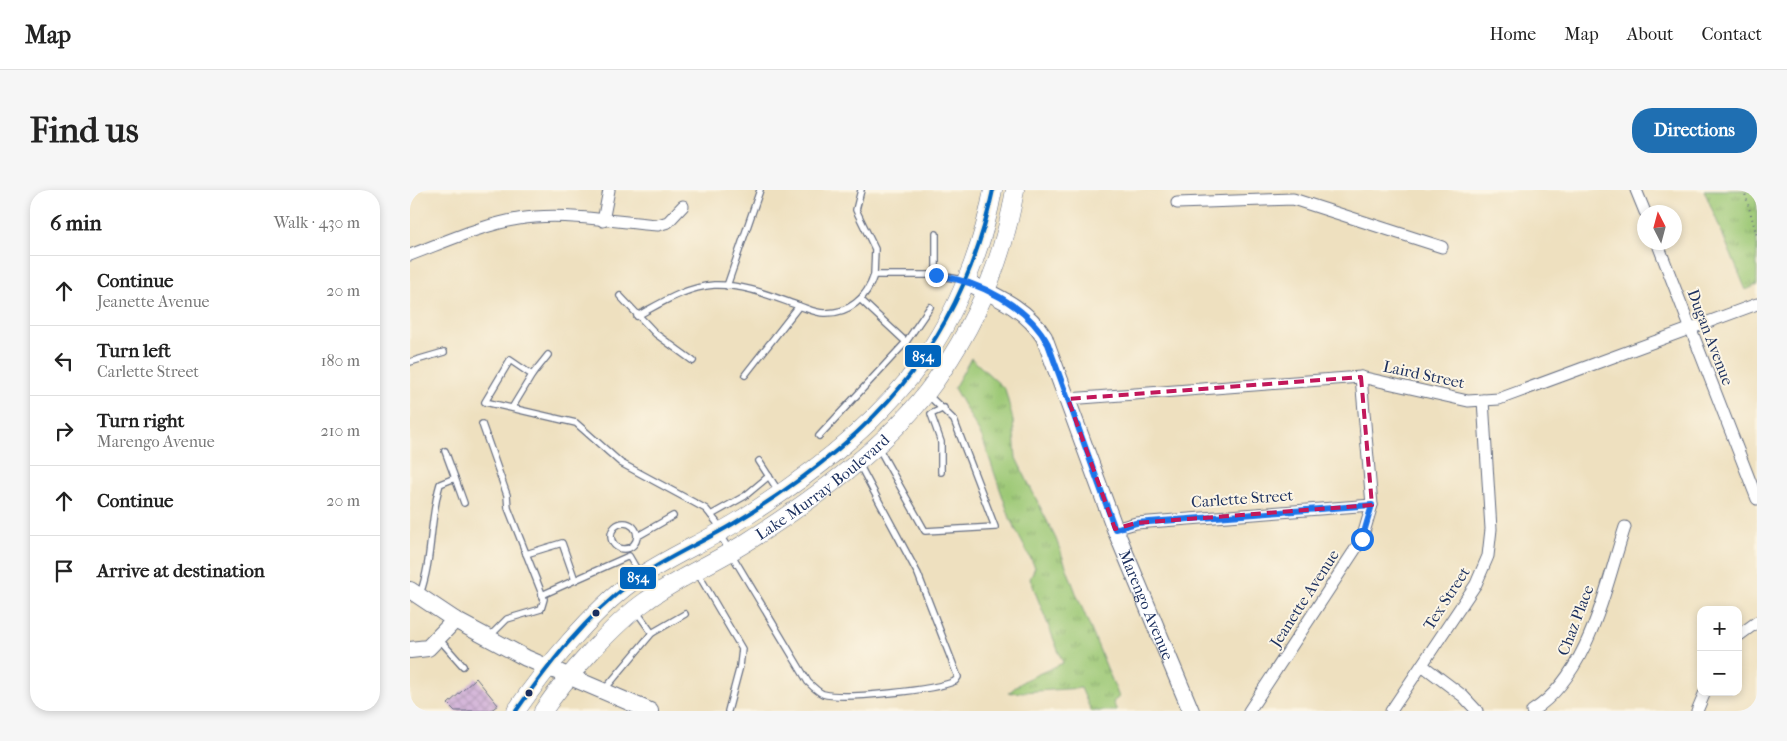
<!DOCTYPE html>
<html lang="en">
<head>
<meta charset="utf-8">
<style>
  :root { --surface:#fff; --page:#f6f6f6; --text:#222; --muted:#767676; --line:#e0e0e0; --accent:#1f6fb2 }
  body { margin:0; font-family:"IM FELL French Canon",serif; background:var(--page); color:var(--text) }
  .controls { position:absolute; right:15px; bottom:15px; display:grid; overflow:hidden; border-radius:10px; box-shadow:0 2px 8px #0003 }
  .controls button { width:45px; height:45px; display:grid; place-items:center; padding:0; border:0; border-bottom:1px solid var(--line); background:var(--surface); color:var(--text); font:25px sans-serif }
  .compass { position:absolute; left:1227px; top:15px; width:45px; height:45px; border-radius:50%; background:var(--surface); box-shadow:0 2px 8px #0003; rotate:354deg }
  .stop { position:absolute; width:15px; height:15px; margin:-11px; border:4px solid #1a73e8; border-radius:50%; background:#fff }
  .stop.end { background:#1a73e8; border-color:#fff; box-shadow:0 1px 5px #0008 }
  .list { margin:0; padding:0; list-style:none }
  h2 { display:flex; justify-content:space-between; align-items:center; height:65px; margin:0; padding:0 20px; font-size:21px }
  h2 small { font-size:16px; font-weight:400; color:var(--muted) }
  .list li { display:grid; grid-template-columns:32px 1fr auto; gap:15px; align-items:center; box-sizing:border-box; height:70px; padding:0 20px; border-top:1px solid var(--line) }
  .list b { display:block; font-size:19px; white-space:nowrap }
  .list p { margin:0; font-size:16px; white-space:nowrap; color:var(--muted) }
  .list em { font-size:16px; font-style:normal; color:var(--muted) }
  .icon { flex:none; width:28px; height:28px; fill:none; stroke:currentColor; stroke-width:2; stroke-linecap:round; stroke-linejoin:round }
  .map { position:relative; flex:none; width:1347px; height:521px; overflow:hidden; border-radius:20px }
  header { display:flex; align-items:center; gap:30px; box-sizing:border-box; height:70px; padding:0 25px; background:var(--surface); border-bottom:1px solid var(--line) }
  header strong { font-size:24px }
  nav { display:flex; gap:28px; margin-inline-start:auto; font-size:18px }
  .intro { display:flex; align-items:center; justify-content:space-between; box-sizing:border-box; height:120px; padding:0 30px }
  h1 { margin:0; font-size:35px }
  .button { padding:12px 22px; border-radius:20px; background:var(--accent); color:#fff; font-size:18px; font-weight:700 }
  main { display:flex; gap:30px; padding:0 30px }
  aside { flex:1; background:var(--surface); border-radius:20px; box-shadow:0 2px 8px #0003 }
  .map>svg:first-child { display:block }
</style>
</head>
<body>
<header>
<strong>Map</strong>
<nav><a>Home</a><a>Map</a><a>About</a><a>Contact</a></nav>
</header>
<div class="intro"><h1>Find us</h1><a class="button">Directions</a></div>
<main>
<aside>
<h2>6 min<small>Walk · 430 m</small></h2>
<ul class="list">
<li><svg class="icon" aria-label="ahead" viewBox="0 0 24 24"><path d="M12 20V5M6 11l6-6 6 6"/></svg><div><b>Continue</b><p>Jeanette Avenue</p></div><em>20 m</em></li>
<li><svg class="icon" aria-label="left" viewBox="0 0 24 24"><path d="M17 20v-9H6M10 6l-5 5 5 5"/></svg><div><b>Turn left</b><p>Carlette Street</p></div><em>180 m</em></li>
<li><svg class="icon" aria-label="right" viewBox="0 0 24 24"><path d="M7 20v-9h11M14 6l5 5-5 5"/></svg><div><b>Turn right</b><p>Marengo Avenue</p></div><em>210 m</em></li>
<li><svg class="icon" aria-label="ahead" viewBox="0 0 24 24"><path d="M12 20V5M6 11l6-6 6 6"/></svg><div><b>Continue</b></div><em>20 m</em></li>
<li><svg class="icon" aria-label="arrive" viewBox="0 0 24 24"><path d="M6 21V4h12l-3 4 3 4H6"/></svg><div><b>Arrive at destination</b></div></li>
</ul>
</aside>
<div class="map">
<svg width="1347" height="521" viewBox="0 0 1347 521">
  <defs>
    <pattern id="grass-tufts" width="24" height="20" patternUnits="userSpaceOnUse" patternTransform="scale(1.25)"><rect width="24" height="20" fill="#9bc875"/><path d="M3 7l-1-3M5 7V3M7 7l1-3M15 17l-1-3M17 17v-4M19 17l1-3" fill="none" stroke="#7ea363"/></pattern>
    <pattern id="building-cross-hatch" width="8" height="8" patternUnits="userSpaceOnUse" patternTransform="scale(1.25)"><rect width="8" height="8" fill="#c8a2d5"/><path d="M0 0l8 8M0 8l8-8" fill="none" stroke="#a284b0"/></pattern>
  </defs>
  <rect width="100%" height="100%" fill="#fcf5e5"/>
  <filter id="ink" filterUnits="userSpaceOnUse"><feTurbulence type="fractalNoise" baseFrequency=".02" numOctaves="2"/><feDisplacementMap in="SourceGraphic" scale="10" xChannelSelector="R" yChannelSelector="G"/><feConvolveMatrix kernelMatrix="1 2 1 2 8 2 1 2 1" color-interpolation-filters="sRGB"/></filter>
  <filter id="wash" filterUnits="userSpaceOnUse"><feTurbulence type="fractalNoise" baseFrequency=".0096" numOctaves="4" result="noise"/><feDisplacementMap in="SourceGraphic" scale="20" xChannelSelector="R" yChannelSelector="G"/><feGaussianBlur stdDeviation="1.12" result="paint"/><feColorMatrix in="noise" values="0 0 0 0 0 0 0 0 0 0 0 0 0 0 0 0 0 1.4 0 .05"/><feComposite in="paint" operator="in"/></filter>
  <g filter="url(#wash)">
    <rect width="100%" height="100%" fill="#eee0bf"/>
    <g fill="url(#grass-tufts)" stroke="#5b7c6a">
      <polygon points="1294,0 1347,0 1347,95 1336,100"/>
      <polygon points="561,168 595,199 603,230 606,268 646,349 666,403 709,507 703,512 707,521 681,521 671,498 598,503 615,490 653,473 620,389 625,377 601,331 572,247 544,198"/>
    </g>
    <g id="blocks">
      <polygon fill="url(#building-cross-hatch)" points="66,488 88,515 80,521 45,521 38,514"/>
    </g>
  </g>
  <g filter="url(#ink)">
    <use href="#blocks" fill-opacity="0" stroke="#656d80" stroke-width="1"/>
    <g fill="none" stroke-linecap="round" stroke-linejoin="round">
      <g stroke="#656d80" stroke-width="8">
        <g id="lane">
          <polyline points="451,0 446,20 465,59 464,85"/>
          <polyline points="526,85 526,44"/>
          <polyline points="317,96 350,0"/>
          <polyline points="210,106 246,144 283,171"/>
          <polyline points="451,110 496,152"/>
          <path d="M 227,126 C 251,113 276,97 304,95 C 334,94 361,106 389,116 C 396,118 406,123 414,123 C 439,124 457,108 464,85 L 526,85 L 553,90"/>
          <polyline points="0,172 34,162"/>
          <polyline points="122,185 138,165"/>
          <polyline points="335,185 389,116"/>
          <polyline points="102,218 122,185 100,170 75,212 166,233 211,273 296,319 312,339"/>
          <polyline points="72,234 97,305 98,318 134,409 131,419 97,429 80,446"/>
          <polyline points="409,246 496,152 520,117"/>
          <polyline points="468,257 515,341 585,337 544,230 517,204"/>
          <polyline points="35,261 45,288"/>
          <polyline points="349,271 369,302"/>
          <polyline points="531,282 531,252 521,224 534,218"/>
          <polyline points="301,325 335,306 359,286"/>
          <circle cx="214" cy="346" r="13"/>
          <path d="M 310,345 L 398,492 C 402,496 408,502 413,504 C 433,510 526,500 545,491 L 548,487 L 508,384 L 449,274"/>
          <polyline points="228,346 263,326"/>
          <polyline points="116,364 152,353 165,390 132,405"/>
          <polyline points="287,382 332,459 330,476 318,521"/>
          <polyline points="165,390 219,366 230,385"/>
          <path d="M 10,404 C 23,369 19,331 30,294 L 45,288 L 54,313"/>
          <polyline points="227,422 242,443"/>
          <polyline points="29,449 53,476"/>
          <polyline points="195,499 242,443 275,424"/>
        </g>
      </g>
      <g stroke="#656d80" stroke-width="13">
        <g id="street">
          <polyline points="1226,0 1235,22"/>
          <polyline points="767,13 883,9 1032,57"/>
          <polyline points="193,31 199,0"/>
          <polyline points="1247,52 1347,309"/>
          <path d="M 0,65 C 40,50 82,30 125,27 C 166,24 207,32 248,35 L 258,32 L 273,16"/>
          <polyline points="658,209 951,187 1058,211 1089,209 1347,114"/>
          <polyline points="705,339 726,333 962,315"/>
          <polyline points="1328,446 1347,432"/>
          <polyline points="1012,475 1053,506 1067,521"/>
          <polyline points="839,521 952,349 962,315 951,187"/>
          <polyline points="981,521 1066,394 1078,366 1081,339 1073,210"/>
          <path d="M 1122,521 C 1179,485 1195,398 1215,337"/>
          <polyline points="1287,521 1295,502"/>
        </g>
      </g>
      <g stroke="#656d80" stroke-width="18">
        <g id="secondary">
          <path id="s1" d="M 555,91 C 585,106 615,117 634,147 L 705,339 L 781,521"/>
          <polyline points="0,400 45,430 116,468 240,521"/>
          <polyline points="0,460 18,458 45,430"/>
        </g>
      </g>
      <g stroke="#656d80" stroke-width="19">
        <g id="primary">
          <path d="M 106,521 C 134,480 182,421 222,392 C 254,369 293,353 327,332 C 394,290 464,238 511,173 C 546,126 573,57 583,0"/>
          <path id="s2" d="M 133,521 C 155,488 203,434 236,411 C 267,388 304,373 337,352 C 403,310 487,250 530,184 C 568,129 594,66 605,0"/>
        </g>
      </g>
      <polyline stroke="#656d80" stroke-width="2" stroke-dasharray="1 4" stroke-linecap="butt" points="1334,0 1347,46"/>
      <use href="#lane" stroke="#fff" stroke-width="5.5"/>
      <use href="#street" stroke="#fff" stroke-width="11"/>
      <use href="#secondary" stroke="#fff" stroke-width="16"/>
      <use href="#primary" stroke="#fff" stroke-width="18"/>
      <g stroke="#fcf5e5" stroke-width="8">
        <path id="bus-1" d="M 106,521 C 139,474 175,427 222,392 C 254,368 292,353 326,332 C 460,250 550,158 583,0"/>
      </g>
      <use href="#bus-1" stroke="#0065bd" stroke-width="4"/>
    </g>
  </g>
  <g fill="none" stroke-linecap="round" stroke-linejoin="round" filter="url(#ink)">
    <path stroke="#1a73e8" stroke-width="6" d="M 526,85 C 569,91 618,116 638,154 L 705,339 L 726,333 L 962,315 L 952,349"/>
  </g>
  <path fill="none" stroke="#c2185b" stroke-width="4" stroke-dasharray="10 6" stroke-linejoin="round" d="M 951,187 L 962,315 L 726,333 L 705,339 L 658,209 Z"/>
  <g fill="#1b2f5e" stroke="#fcf5e5" stroke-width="2">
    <circle cx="186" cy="423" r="4.5"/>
    <circle cx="119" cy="503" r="4.5"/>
  </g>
  <g text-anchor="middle" stroke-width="4" stroke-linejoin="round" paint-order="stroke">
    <g font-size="16" fill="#1b2f5e" stroke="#fcf5e5">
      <text transform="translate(1301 147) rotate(69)" y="6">Dugan Avenue</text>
      <text transform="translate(1014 184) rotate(12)" y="6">Laird Street</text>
      <text dy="6" stroke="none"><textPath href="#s2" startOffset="362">Lake Murray Boulevard</textPath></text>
      <text transform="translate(832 308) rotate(-4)" y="6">Carlette Street</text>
      <text transform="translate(894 408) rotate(-57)" y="6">Jeanette Avenue</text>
      <text transform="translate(1036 408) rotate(-57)" y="6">Tex Street</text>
      <text dy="6" stroke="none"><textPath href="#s1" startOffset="385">Marengo Avenue</textPath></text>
      <text transform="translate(1165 430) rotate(-69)" y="6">Chaz Place</text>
    </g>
  </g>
  <g stroke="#fcf5e5" stroke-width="2">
    <rect x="494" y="154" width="38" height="24" rx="5" fill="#0065bd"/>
    <rect x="209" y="376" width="38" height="24" rx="5" fill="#0065bd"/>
  </g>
  <g font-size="14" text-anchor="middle" font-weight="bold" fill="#fff">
    <text x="513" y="171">854</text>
    <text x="228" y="392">854</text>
  </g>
</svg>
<div class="controls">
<button>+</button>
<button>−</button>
</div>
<svg class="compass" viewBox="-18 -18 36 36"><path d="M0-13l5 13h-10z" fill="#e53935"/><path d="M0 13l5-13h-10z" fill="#767676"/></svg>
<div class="stop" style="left:952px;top:349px"></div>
<div class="stop end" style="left:526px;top:85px"></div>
</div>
</main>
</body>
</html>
